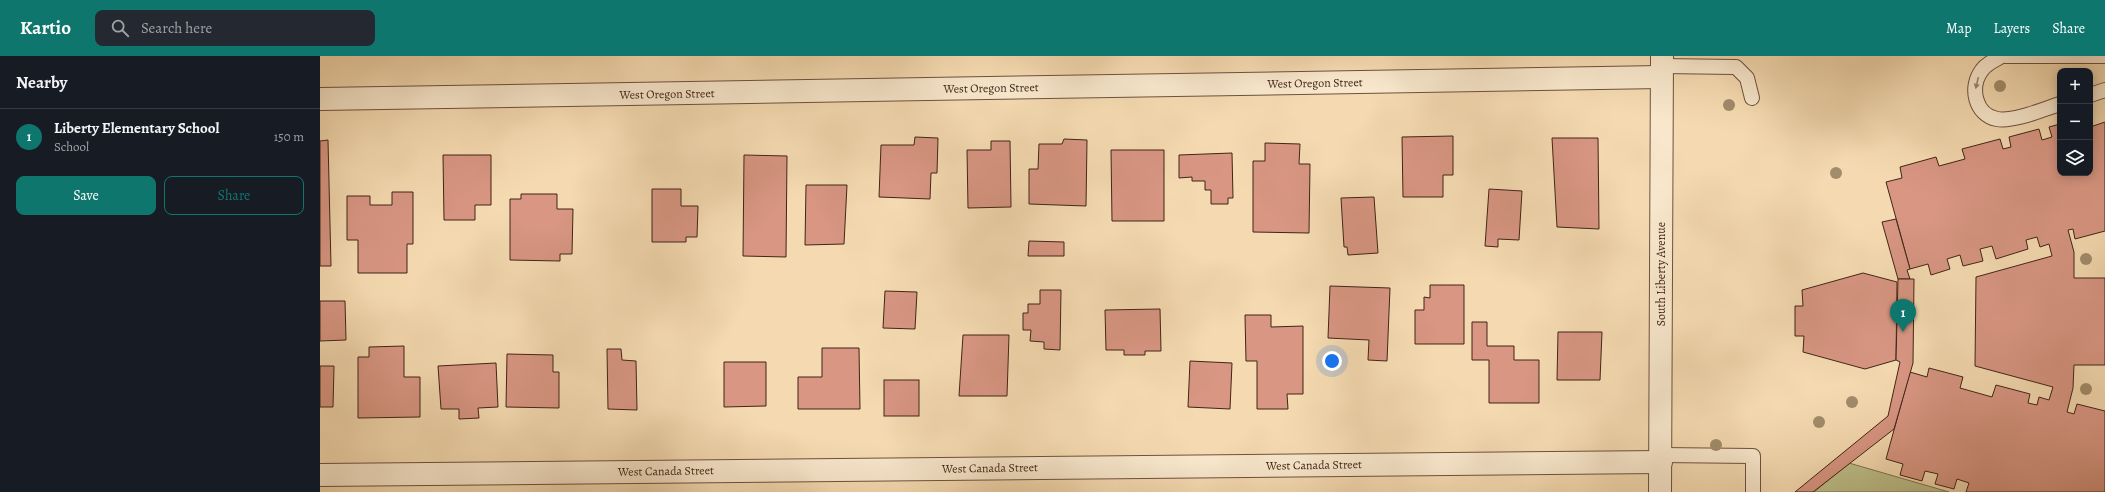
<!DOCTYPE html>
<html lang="en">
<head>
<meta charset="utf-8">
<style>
  :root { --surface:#171b24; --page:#242831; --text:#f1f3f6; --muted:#9ea1a6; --line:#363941; --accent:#0f766e }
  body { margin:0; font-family:Alegreya,serif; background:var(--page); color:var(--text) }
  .controls { position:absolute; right:12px; top:12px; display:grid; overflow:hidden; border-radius:8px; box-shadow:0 2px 10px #0003 }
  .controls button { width:36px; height:36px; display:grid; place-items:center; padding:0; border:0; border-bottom:1px solid var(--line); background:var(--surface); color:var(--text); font:20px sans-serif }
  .you { position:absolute; left:1012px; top:305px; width:14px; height:14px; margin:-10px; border:3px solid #fff; border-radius:50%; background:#1a73e8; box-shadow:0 0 0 6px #1a73e833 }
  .badge { display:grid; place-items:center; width:26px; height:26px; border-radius:50%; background:var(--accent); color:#fff; font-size:13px; font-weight:700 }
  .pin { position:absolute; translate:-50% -33px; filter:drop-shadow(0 1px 2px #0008) }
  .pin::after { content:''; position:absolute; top:21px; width:14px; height:12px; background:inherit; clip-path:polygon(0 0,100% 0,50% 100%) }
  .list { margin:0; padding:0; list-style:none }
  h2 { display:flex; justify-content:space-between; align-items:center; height:52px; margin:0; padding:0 16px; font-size:17px }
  h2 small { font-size:13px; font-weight:400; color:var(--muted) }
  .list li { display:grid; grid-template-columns:26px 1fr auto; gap:12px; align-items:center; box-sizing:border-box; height:56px; padding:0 16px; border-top:1px solid var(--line) }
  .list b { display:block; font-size:15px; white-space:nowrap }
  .list p { margin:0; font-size:13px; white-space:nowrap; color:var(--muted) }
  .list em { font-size:13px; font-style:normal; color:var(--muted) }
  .actions { display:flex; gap:8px; padding:12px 16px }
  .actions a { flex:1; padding:9px 0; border:1px solid var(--accent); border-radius:8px; text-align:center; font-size:14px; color:var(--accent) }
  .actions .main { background:var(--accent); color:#fff }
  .icon { flex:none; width:22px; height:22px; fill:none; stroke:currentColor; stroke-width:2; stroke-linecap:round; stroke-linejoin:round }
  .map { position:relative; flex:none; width:1785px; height:436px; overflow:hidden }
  header { display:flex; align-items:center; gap:24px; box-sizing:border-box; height:56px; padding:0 20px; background:var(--accent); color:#fff }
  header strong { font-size:19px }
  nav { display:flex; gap:22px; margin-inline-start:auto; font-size:14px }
  .search { width:280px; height:36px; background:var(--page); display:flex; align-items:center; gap:10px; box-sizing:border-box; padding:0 14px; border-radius:8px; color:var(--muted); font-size:15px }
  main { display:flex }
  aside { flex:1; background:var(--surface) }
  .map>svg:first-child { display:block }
</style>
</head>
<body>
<header>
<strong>Kartio</strong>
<div class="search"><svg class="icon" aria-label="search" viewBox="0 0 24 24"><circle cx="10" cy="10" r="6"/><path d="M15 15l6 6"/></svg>Search here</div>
<nav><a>Map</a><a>Layers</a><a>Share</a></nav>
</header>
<main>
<aside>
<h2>Nearby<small></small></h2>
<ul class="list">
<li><span class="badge">1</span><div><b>Liberty Elementary School</b><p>School</p></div><em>150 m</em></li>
</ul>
<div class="actions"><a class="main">Save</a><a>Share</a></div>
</aside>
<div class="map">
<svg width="1785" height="436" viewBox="0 0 1785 436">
  <rect width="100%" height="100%" fill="#f5dab1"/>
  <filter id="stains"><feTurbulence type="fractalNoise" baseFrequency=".005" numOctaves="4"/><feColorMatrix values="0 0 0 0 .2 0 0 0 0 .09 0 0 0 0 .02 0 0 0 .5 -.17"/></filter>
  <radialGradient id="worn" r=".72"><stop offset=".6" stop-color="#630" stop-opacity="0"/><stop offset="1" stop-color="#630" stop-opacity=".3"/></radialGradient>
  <polygon fill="#bdbf8a" stroke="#7e7250" points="1529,407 1629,436 1494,436"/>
  <g fill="#d89683" stroke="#402517">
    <polygon points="1785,66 1785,175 1755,183 1753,173 1748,174 1754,196 1754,222 1785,222 1785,309 1754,309 1753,332 1747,356 1754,358 1757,348 1785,355 1785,436 1646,436 1649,427 1637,423 1634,433 1615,428 1618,418 1605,415 1602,425 1580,419 1583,408 1566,403 1590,316 1607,321 1609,312 1643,321 1640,332 1672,341 1676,329 1710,338 1708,347 1717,349 1719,341 1729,344 1733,331 1655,310 1656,221 1732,200 1729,188 1720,191 1717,181 1706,184 1708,193 1676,203 1672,190 1660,193 1663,205 1643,210 1640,199 1627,203 1630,213 1611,219 1608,208 1590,213 1566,126 1582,122 1580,111 1616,101 1619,110 1645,103 1642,93 1680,83 1683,93 1691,91 1689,81 1719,73 1722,84 1732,81 1729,71 1740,68 1740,117 1770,117 1770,71"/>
    <polygon points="1133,80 1133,119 1123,119 1123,141 1083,141 1082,81"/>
    <polygon points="595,81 618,82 617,117 611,117 610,143 559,141 561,89 594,89"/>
    <polygon points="1232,82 1278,82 1279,173 1237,171"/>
    <polygon points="744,83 767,84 766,150 709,148 709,113 718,113 719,88 742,88"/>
    <polygon points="8,84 11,210 0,210 0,85"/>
    <polygon points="671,85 690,85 691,151 648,152 647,94 671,94"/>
    <polygon points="945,87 980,88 979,108 990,108 989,177 933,176 933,105 945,105"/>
    <polygon points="791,94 844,94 844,165 792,165"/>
    <polygon points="912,97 913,142 908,142 908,148 891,148 891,134 885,134 885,125 872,125 872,121 859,122 859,99"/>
    <polygon points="123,99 171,99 171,149 155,149 155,164 124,164"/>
    <polygon points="424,99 467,100 466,201 423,200"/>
    <polygon points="486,129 527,129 524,188 485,189"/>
    <polygon points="332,133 361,133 361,150 378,150 377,181 366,181 366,186 332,186"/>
    <polygon points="1169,133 1202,135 1199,184 1178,183 1178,191 1165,190"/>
    <polygon points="72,136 93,136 93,188 87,188 87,217 38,217 38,184 27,184 27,140 50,140 50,149 72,149"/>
    <polygon points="201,138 237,138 237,153 253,153 252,198 240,198 240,205 190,204 190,143 201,143"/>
    <polygon points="1054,141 1058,197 1028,199 1027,191 1024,191 1021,142"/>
    <polygon points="1576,163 1590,213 1587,214 1590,223 1578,223 1562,166"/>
    <polygon points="709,185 744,186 744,200 708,200"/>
    <polygon points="1543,217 1577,226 1576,304 1545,313 1483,296 1484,280 1475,280 1475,250 1483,250 1482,234"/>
    <polygon points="1578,223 1594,223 1593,307 1574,373 1493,436 1475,436 1568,360 1580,306 1576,304"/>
    <polygon points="1110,229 1144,229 1144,288 1095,288 1095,254 1104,254 1104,241 1110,242"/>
    <polygon points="1010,230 1070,232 1067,305 1048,304 1049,284 1008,282"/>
    <polygon points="720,234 741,234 740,294 724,293 724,286 710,285 711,274 703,274 703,257 708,257 708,248 720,248"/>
    <polygon points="565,235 597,236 595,273 563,272"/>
    <polygon points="0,245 25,245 26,284 0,285"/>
    <polygon points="840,253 841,295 825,295 825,299 804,299 804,294 786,294 785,254"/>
    <polygon points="925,259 951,259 951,271 983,270 983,338 967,338 968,353 937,353 937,305 926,305"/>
    <polygon points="1152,266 1167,266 1167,290 1194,290 1194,304 1219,304 1219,347 1169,347 1169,304 1152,304"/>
    <polygon points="1238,276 1282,276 1280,324 1237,324"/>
    <polygon points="643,279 689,279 687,340 639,340"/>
    <polygon points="84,290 84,321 100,321 100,361 38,362 38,301 49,301 49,291"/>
    <polygon points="502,292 539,292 540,353 478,353 478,321 502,321"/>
    <polygon points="287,293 301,293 302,304 316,305 317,354 288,353"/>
    <polygon points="187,298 233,299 233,316 239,316 239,352 186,351"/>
    <polygon points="870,305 912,307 910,353 868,351"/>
    <polygon points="404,306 446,306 446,350 404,351"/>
    <polygon points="176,307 178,351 158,352 159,362 139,363 139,353 121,353 118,310"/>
    <polygon points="0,310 14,310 13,351 0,351"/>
    <rect x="564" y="324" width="35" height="36"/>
  </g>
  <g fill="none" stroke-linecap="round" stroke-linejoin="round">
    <g stroke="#6d523e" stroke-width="16">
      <g id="lane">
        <path d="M 1682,0 C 1675,4 1667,7 1662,14 C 1649,31 1655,59 1677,63 C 1694,66 1724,53 1740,48"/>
        <polyline points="1686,0 1785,0"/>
        <polyline points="1342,10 1416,11 1427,22 1432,42"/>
        <polyline points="1770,39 1785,34"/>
        <polyline points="1341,399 1433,400 1433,436"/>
      </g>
    </g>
    <g stroke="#6d523e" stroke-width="24">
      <g id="street">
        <polyline points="0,43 1341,21"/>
        <polyline points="0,419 1341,406"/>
        <polyline points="1340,436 1342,0"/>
      </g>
    </g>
    <use href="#lane" stroke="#f8e7cc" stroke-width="14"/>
    <use href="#street" stroke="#f8e7cc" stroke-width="22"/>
  </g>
  <g fill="#a28c6c">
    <circle cx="1680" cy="30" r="6"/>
    <circle cx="1409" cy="49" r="6"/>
    <circle cx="1516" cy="117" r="6"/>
    <circle cx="1766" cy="203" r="6"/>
    <circle cx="1766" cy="333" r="6"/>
    <circle cx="1532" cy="346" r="6"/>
    <circle cx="1499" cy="366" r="6"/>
    <circle cx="1396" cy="389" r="6"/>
  </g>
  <defs><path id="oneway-solid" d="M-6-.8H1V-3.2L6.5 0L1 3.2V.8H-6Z"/></defs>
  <use fill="#9c8672" href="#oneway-solid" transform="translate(1657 27) rotate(103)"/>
  <g text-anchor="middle" stroke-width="3.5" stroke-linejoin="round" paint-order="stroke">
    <g font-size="12" fill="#402517" stroke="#f8e7cc">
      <text transform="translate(995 27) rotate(-1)" y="4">West Oregon Street</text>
      <text transform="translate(671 32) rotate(-1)" y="4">West Oregon Street</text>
      <text transform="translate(347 38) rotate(-1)" y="4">West Oregon Street</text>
      <text transform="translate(1341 218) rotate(-90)" y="4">South Liberty Avenue</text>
      <text transform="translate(994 409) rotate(-1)" y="4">West Canada Street</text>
      <text transform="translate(670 412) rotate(-1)" y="4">West Canada Street</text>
      <text transform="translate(346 415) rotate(-1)" y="4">West Canada Street</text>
    </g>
  </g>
  <rect width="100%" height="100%" filter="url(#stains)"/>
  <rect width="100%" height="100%" fill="url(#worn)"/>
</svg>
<div class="controls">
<button>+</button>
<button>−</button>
<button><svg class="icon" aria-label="layers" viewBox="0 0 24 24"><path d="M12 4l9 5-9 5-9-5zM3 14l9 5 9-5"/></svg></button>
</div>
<div class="you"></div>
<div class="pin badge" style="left:1583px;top:276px">1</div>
</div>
</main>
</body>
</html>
